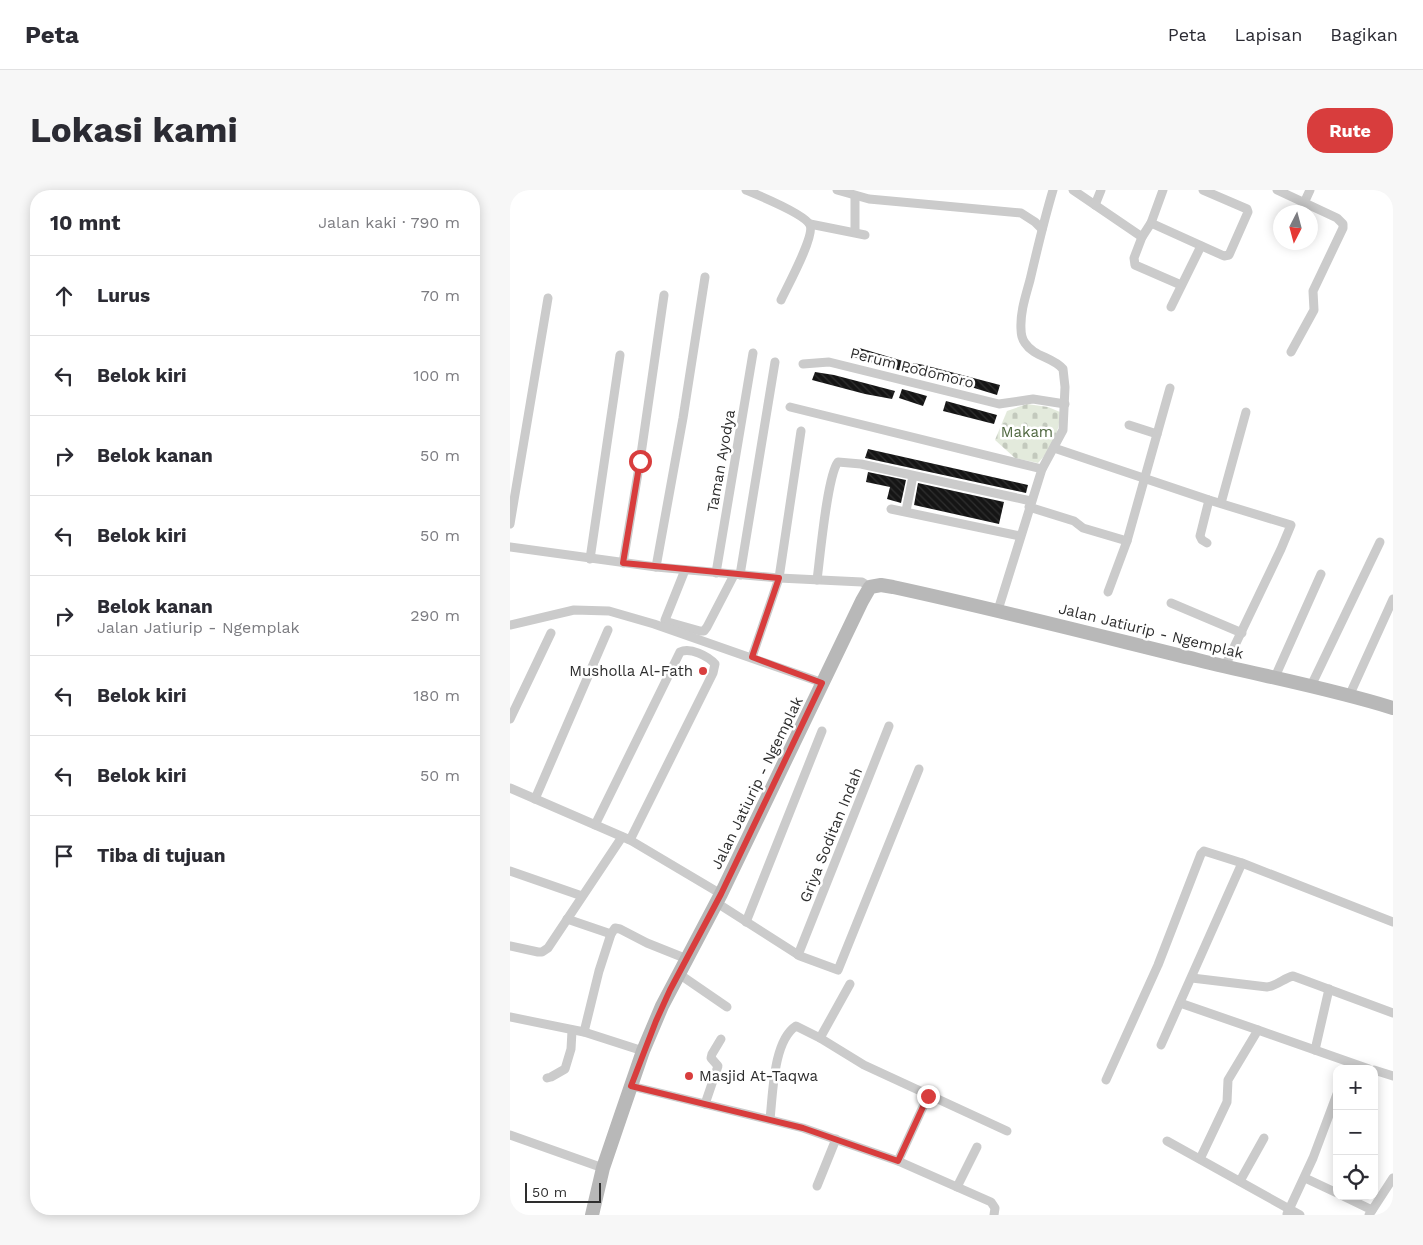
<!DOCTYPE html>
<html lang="id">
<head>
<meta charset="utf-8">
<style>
  :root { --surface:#fff; --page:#f7f7f7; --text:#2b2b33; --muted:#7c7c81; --line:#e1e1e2; --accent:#d83d3d }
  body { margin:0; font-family:"Work Sans",sans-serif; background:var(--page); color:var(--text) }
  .controls { position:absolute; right:15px; bottom:15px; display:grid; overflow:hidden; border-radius:10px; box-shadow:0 2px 12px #0003 }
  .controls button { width:45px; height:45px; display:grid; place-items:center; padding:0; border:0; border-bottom:1px solid var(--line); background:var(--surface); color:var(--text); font:25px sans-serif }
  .compass { position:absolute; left:763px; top:15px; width:45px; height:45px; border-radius:50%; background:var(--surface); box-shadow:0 2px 12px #0003; rotate:186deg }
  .scale { position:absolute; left:15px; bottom:12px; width:76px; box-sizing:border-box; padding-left:5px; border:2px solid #2e2e2e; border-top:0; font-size:14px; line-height:18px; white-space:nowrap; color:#2e2e2e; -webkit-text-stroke:4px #fff; paint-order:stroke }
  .stop { position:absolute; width:15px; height:15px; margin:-11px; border:4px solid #d83d3d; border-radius:50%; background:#fff }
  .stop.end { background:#d83d3d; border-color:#fff; box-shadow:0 1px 5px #0008 }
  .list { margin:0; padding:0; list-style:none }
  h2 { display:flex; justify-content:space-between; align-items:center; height:65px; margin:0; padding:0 20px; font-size:21px }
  h2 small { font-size:16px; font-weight:400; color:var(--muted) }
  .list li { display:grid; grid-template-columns:32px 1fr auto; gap:15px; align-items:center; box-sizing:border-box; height:80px; padding:0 20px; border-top:1px solid var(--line) }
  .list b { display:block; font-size:19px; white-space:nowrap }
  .list p { margin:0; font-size:16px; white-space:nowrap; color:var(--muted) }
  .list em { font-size:16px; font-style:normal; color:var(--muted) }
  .icon { flex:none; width:28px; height:28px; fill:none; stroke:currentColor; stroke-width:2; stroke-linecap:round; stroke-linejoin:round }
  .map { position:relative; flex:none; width:883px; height:1025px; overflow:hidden; border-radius:20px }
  header { display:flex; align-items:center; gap:30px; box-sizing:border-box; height:70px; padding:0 25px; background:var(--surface); border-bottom:1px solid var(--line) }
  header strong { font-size:24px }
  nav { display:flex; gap:28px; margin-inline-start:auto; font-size:18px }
  .intro { display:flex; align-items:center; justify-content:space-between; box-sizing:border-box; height:120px; padding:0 30px }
  h1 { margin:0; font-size:35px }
  .button { padding:12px 22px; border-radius:20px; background:var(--accent); color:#fff; font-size:18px; font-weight:700 }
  main { display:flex; gap:30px; padding:0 30px }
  aside { flex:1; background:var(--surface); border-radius:20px; box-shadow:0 2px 12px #0003 }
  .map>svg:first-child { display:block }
</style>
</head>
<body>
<header>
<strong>Peta</strong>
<nav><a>Peta</a><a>Lapisan</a><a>Bagikan</a></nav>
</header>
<div class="intro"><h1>Lokasi kami</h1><a class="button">Rute</a></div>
<main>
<aside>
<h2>10 mnt<small>Jalan kaki · 790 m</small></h2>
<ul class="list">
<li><svg class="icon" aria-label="ahead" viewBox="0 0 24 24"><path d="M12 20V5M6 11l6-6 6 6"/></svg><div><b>Lurus</b></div><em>70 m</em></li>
<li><svg class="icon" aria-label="left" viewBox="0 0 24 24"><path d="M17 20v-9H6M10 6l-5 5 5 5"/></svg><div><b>Belok kiri</b></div><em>100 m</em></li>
<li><svg class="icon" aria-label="right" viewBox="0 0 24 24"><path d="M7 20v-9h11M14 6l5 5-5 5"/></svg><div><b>Belok kanan</b></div><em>50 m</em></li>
<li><svg class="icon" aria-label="left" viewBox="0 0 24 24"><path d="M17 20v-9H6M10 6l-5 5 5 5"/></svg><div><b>Belok kiri</b></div><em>50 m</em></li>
<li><svg class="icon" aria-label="right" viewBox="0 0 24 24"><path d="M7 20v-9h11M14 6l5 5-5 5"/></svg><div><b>Belok kanan</b><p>Jalan Jatiurip - Ngemplak</p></div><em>290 m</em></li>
<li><svg class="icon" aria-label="left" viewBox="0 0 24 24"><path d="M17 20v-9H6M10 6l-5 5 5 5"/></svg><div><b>Belok kiri</b></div><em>180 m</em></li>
<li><svg class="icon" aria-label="left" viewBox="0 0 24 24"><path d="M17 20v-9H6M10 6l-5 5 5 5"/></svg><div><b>Belok kiri</b></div><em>50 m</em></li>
<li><svg class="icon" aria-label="arrive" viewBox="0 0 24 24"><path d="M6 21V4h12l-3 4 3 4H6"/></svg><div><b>Tiba di tujuan</b></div></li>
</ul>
</aside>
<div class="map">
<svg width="883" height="1025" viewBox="0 0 883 1025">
  <defs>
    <pattern id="cemetery-stones" width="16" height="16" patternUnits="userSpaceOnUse" patternTransform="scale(1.25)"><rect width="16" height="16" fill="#e3eadc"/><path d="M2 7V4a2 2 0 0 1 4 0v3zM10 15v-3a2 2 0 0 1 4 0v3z" fill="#c3c9bd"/></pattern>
    <pattern id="building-back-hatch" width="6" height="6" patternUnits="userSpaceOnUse" patternTransform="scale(1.25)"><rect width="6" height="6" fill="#151515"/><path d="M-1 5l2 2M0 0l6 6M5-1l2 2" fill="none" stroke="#2f2f2f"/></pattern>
  </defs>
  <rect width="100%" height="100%" fill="#fff"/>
  <path fill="url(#cemetery-stones)" d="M 517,214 L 538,217 L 550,222 C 550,241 542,259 528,273 L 505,268 L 485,250 L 497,221 Z"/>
  <g fill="url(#building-back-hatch)">
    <polygon points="346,157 403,174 403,173 414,175 490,195 487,205 461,197 461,198 395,182 343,167"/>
    <polygon points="305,182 324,185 385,201 382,209 355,204 302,190"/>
    <polygon points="392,199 417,206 413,216 389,208"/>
    <polygon points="436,211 487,225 484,234 433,221"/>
    <polygon points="358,259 518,295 516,303 355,268"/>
    <polygon points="358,282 396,290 391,313 377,309 380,297 356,292"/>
    <polygon points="408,293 494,312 489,334 404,315"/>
  </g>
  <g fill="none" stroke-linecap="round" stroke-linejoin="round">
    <g stroke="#cbcbcb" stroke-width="9">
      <path d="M 236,0 C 248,5 295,24 300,35 C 305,46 277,97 271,110"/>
      <polyline points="327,0 359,9 511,23 525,32 532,39"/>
      <polyline points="563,0 632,47 641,33 653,0"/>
      <polyline points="767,0 827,28 833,34 833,38 803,101 804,120 781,162"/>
      <polyline points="794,13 800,0"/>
      <polyline points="585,15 591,0"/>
      <polyline points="641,33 714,66 719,65 738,22 737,19 693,0"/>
      <polyline points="300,34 355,45"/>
      <polyline points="345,42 345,6"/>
      <polyline points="632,47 624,68 625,75 671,95"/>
      <polyline points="661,117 691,56"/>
      <polyline points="293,174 319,172 489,214 523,209 555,214"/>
      <polyline points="280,217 532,279"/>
      <polyline points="619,235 647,244"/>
      <polyline points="544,258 699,310 781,335 771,359 715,476"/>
      <polyline points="711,313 736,222"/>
      <polyline points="519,317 564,331 573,338 617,351 660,198"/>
      <polyline points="381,319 510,346"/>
      <polyline points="396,321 403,286"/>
      <polyline points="0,334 38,108"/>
      <polyline points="697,353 692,350 690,346 699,310"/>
      <polyline points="0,357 146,377 269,388 352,392 360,397"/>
      <polyline points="80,369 110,165"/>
      <polyline points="113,373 130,271 154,105"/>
      <polyline points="146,377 173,228 195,87"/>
      <polyline points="175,380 155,430 158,432 190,441 194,441 197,437 224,385"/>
      <polyline points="206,383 243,163"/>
      <polyline points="230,385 265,172"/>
      <path d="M 307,390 C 310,368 317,286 328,272 L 351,274 L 521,311"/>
      <polyline points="598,402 617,351"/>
      <polyline points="661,413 732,443"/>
      <path d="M 488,420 L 532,279 L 553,240 L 555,197 L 553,179 C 543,167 524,167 515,153 C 512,149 511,144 511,139 C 510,122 516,105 520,90 C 527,60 534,30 543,0"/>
      <polyline points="0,435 64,420 99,421 144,434 313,493"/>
      <polyline points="242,467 269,388 291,241"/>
      <polyline points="765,487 811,384"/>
      <polyline points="801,496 870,352"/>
      <polyline points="840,504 883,409"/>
      <polyline points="0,529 41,443"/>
      <polyline points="0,598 120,650 211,704"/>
      <polyline points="25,609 98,440"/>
      <path d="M 85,635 L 170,462 C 180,457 198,466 205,474 L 203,483 L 120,650"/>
      <polyline points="0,681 72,706"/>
      <polyline points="207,713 290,766 328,780 409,579"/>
      <polyline points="57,729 101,744"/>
      <polyline points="236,732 312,541"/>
      <polyline points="0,756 28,762 32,762 38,758 112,647"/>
      <polyline points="288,765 379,536"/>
      <polyline points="169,784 217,817"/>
      <path d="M 682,788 L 757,797 C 767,796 774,788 783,786 L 883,823"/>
      <polyline points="670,813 748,840"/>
      <polyline points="0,827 74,842 133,861"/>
      <polyline points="74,842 89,781 101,744 105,738 110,739 137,753 177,769"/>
      <polyline points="310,848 354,875 497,941"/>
      <polyline points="651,855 732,673"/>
      <polyline points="805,860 819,799"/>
      <polyline points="864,880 883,886"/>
      <polyline points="37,888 41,887 55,879 61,859 62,841"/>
      <polyline points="596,890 648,775 691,664 694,661 732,673 883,732"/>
      <polyline points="121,896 293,938 388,971 481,1012 485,1018 484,1025"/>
      <polyline points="195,914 208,876 201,868 202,864 211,849"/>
      <path d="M 260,929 C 263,904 263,851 286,836 L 310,848 L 340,794"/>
      <polyline points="0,945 93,978"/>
      <polyline points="657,951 790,1025"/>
      <polyline points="690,969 717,912 718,890 748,840 859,879"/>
      <polyline points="388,971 418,906"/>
      <polyline points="795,988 827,1003"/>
      <polyline points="730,991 754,948"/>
      <polyline points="307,996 326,949"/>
      <polyline points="447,997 467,957"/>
      <polyline points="833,1006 862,1020"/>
      <polyline points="777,1024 803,968 827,904"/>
      <polyline points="859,1025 883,988"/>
    </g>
    <path stroke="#b8b8b8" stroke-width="14" d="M 82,1025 L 93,978 L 110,928 L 133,861 L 152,816 L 211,704 L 352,411 L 360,397 L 371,395 L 383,397 C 485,419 586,445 688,470 C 753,486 819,498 883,518"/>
  </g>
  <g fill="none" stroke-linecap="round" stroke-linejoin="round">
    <polyline stroke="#d83d3d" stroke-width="6" points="130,271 113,373 269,388 242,467 312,493 211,704 160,800 146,831 121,896 293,938 388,971 418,906"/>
  </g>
  <g fill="#d83d3d" stroke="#fff" stroke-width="2">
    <circle cx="193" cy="481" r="5"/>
    <circle cx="179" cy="886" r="5"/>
  </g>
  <g text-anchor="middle" stroke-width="5" stroke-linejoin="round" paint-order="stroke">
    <g font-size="15" fill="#2e2e2e" stroke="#fff">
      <text transform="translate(402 178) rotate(14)" y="5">Perum Podomoro</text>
      <text transform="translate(211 271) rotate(-80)" y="5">Taman Ayodya</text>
      <text transform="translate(641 441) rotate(14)" y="5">Jalan Jatiurip - Ngemplak</text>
      <text transform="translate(247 593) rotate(-64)" y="5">Jalan Jatiurip - Ngemplak</text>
      <text transform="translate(321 645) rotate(-68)" y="5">Griya Soditan Indah</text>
    </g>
    <g font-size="15" fill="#4e663e" stroke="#fff">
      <text x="517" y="247">Makam</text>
    </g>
    <g font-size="15" fill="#2e2e2e" stroke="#fff" text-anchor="end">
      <text x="183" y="486">Musholla Al-Fath</text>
      <text x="189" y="891" text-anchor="start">Masjid At-Taqwa</text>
    </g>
  </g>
</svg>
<div class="controls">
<button>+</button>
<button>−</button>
<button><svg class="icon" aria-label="locate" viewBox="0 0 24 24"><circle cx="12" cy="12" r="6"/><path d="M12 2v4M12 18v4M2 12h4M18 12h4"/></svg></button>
</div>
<svg class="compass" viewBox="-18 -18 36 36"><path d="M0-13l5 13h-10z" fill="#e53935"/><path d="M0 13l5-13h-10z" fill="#7c7c81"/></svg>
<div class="scale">50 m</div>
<div class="stop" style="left:130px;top:271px"></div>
<div class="stop end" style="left:418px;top:906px"></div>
</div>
</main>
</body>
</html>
